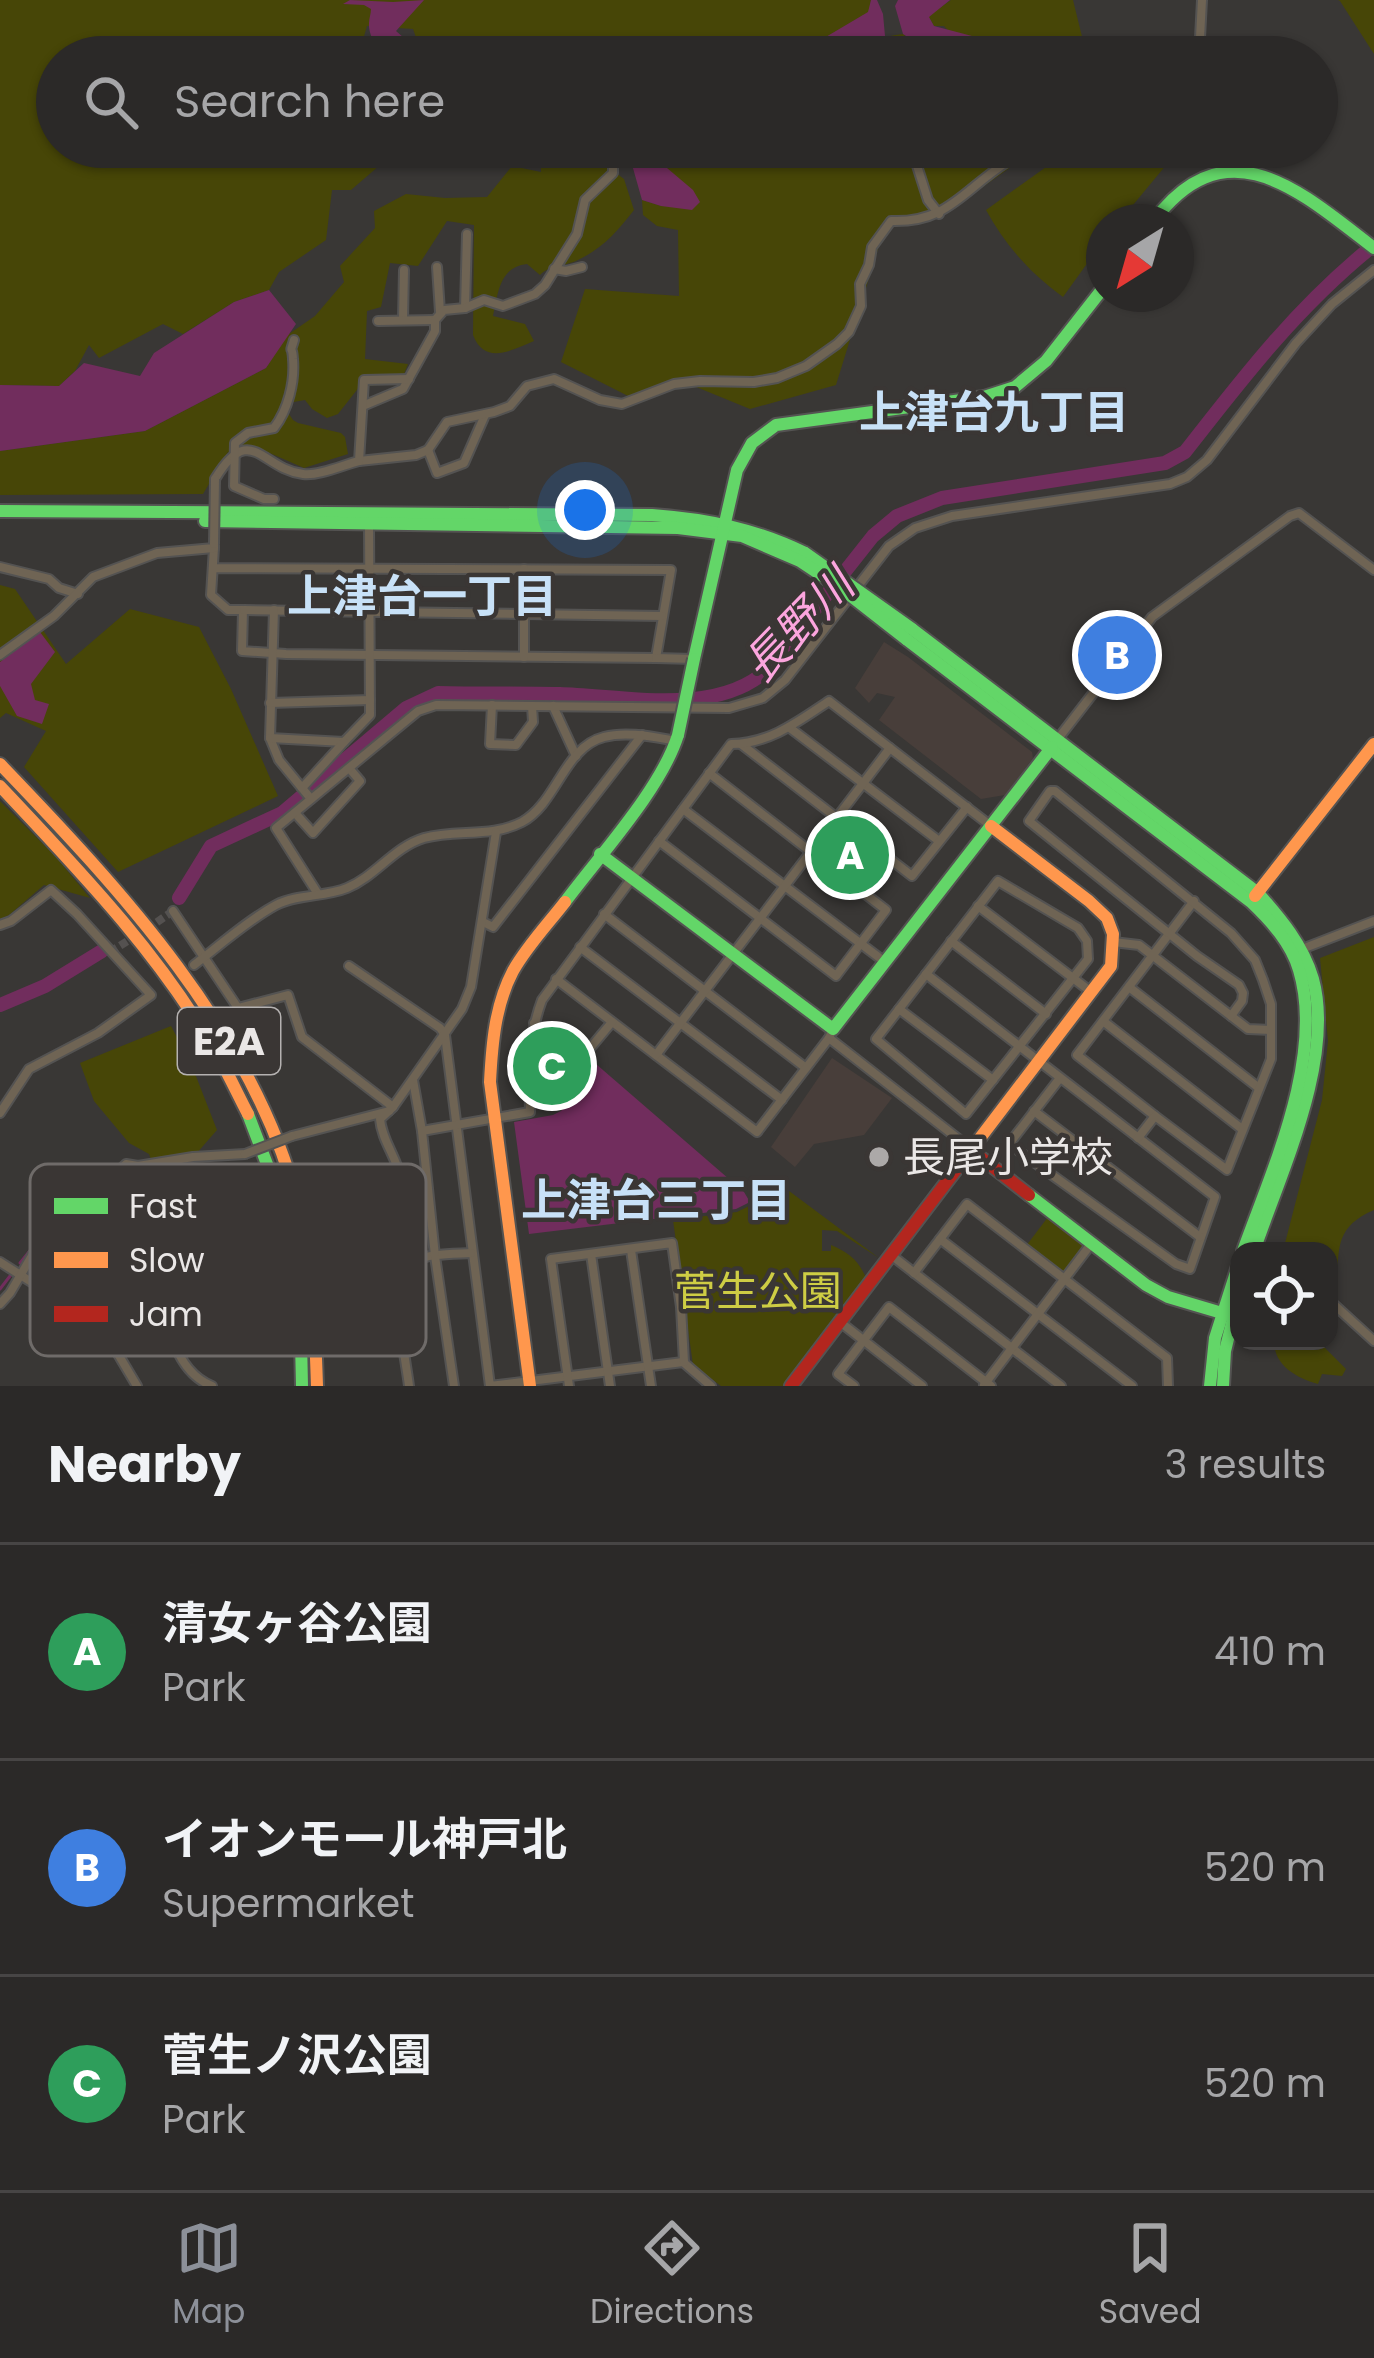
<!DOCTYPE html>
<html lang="en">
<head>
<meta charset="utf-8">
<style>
  :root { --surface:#2b2928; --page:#373534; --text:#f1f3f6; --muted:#a6a6a8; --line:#474545; --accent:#8c9099 }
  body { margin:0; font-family:Poppins,"Noto Sans JP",sans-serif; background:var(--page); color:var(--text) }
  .controls { position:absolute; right:36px; bottom:36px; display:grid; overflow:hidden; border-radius:24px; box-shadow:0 3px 9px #0004 }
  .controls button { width:108px; height:108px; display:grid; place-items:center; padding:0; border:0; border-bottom:3px solid var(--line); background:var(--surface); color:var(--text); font:60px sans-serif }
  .compass { position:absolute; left:1086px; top:204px; width:108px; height:108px; border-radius:50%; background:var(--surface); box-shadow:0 3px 9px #0004; rotate:217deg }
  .you { position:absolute; left:585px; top:510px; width:42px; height:42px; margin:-30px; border:9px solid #fff; border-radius:50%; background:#1a73e8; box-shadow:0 0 0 18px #1a73e833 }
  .badge { display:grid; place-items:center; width:78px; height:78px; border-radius:50%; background:var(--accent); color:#fff; font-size:39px; font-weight:700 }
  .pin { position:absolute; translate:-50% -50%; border:6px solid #fff; box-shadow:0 3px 12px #0006 }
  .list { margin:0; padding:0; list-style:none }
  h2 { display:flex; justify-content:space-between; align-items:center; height:156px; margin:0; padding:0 48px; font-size:51px }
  h2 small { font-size:39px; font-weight:400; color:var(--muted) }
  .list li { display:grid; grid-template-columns:78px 1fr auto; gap:36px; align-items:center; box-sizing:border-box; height:216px; padding:0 48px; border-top:3px solid var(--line) }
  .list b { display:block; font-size:45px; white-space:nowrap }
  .list p { margin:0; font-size:39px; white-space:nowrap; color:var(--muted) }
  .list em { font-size:39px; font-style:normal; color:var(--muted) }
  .icon { flex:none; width:66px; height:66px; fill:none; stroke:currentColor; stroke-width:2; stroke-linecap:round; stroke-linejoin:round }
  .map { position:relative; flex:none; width:1374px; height:1386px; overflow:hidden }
  .search { position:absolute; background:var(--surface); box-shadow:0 3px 9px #0004; left:36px; right:36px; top:36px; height:132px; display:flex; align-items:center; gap:30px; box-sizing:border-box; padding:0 42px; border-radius:66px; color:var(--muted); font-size:45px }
  .sheet { height:804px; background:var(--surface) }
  nav { display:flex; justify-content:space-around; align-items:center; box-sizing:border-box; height:168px; border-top:3px solid var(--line); background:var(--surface); font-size:33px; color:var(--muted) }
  nav a { display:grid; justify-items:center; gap:6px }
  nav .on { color:var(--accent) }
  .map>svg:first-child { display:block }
</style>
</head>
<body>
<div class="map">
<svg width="1374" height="1386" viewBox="0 0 1374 1386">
  <rect width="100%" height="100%" fill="#393735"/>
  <g fill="#483e3a">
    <polygon points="884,642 908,657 1032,752 1033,758 1005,795 981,799 879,720 895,697 877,693 869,703 855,688"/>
    <polygon points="832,1058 892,1098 864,1135 814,1144 795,1167 771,1147"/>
  </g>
  <g fill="#474607">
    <polygon points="0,0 871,0 869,12 792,57 729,57 725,46 714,53 715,57 423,57 413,29 367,26 360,50 373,40 377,49 375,57 57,57 57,147 401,147 351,190 332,190 326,240 279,272 269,290 234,302 183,334 163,324 99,358 89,345 75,371 59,386 0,385"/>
    <path d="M 951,0 L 1073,0 L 1087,57 L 850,57 C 865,43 882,36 903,34 C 922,51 936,46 960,43 L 944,26 L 934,26 L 928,16 Z"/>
    <polygon points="1338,0 1374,0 1374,54 1340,1"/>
    <polygon points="418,147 494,147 494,163 447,168"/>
    <path d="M 540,147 L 581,147 L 624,179 L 634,210 C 616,233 602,249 576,261 C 562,267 551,264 540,275 L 527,264 C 499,267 498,294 493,316 L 525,324 L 534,341 C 512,350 485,366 473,335 L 474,225 L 447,221 L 418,266 L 390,263 L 381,307 L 367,311 L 365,359 L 408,364 L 400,384 L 360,386 L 338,414 L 327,418 L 312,409 L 305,400 L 282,404 L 293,420 L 298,423 L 341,433 L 345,437 L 348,454 L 304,468 L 256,447 L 228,452 L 203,494 L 0,495 L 0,451 L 145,431 L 266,368 L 286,336 L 315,316 L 344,282 L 340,266 L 375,228 L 374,211 L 406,194 L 445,198 L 487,197 L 512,166 L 541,172 Z"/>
    <polygon points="697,147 721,152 725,147 1039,147 960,203 905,217 882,236 836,385 750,409 684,382 632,398 561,362 585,289 679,296 678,230 657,226 643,215 642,200 661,206 666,167"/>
    <path d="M 1074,147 L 1181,147 L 1119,222 L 1104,222 L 1104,240 L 1063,297 C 1030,273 1005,245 986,210 Z"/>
    <polygon points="0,585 15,589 66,664 130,609 199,627 231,689 278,796 118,872 24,767 46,731 6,713 0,718"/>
    <polygon points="0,801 55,856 90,898 44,885 9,915 0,919"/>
    <polygon points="837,821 886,859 864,889 814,850"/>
    <path d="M 1374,937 L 1374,1210 C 1322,1232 1348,1265 1329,1299 L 1329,1251 L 1283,1251 L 1322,1100 L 1328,1041 L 1320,958 Z"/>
    <polygon points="171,1026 192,1066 217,1130 182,1170 200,1214 173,1218 149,1154 129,1143 94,1101 80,1063"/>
    <polygon points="537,1032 574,1061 536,1104 534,1070"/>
    <path d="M 773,1179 L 879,1258 L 837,1231 L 822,1230 L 822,1251 L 831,1251 L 831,1245 C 850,1253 859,1261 867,1280 L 783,1386 L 721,1386 L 693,1365 L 673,1220 L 737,1212 L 751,1205 Z"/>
    <polygon points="1048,1217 1086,1245 1063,1274 1026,1246"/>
    <path d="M 1274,1341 L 1327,1341 L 1324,1347 L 1346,1369 L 1342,1376 L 1322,1374 L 1318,1384 C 1297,1378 1274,1366 1274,1341 Z"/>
  </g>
  <g fill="#712d5d">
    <path d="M 350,0 L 393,2 L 424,0 L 396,31 L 412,45 L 418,57 L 375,57 C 378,44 368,36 369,23 C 369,18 371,14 371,9 L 364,5 L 343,4 Z"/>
    <polygon points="871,0 877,0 883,14 885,36 859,48 850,57 792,57 868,12"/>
    <polygon points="898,0 950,0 929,17 934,26 972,36 971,41 965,45 948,44 938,56 935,55 903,34 895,6"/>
    <polygon points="627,147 697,147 667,168 693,190 700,202 692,210 661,206 642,200"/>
    <polygon points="269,290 296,324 266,368 145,431 0,451 0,385 59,386 84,363 140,376 154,353 234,302"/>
    <polygon points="40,632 55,652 31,684 35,700 49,704 42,724 17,716 0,686 0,662"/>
    <polygon points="596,1064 744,1192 750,1202 736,1209 529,1234 514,1122 553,1115 561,1111"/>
  </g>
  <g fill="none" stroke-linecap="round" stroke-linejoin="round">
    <g stroke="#712d5d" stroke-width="3">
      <polyline points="319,1182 382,1199 388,1197"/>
      <path d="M 65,1231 L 106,1256 L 126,1278 L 186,1222 C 215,1230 229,1201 256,1208"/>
      <polyline points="20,1263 45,1232"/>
      <polyline points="0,1289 10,1276"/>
    </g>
    <g stroke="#712d5d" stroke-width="14">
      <path d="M 179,898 L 211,846 L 282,813 L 406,708 L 438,693 C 479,694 520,693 560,694 C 624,696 718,717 768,669 L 873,536 L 897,516 L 942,498 L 1165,463 L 1185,452 C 1244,376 1299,305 1374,245"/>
      <polyline points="0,1005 45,986 102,951"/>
    </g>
    <g stroke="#545150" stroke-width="8" stroke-dasharray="8 4" stroke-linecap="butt">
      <polyline points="147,929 173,911"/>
      <polyline points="110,952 134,937"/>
    </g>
    <g stroke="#545352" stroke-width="12">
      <g id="street">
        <polyline points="1202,0 1200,38 1203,57"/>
        <polyline points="871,57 876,50 888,52 906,46"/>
        <polyline points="452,147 468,147"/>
        <polyline points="572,147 574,147"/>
        <polyline points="911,147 928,200 939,214"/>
        <polyline points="1218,147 1221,174"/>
        <polyline points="437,267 440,312"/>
        <polyline points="554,269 566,271 582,267"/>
        <polyline points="465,308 467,234"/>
        <polyline points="403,320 404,270"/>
        <polyline points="378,321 435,320"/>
        <polyline points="365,405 403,389 435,331 435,320 444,310 465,308 484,300 503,306 535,294 545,285 577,234 585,200 613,173 613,165 591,147"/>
        <polyline points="428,450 437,473 464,463 485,415"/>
        <path d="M 359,461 L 416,455 L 428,450 L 447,422 L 494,412 L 510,406 L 527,386 L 554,379 L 600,400 L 622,404 L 674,384 L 700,381 L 754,382 L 777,378 L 806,366 L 837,344 L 849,332 L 861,306 L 860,284 L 869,265 L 872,247 L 891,221 C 948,223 963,190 1007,162 C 1017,155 1030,151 1042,147"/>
        <path d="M 215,479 C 251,420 261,469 303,474 C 319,476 343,465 359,461 L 364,380 L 409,379"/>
        <path d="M 274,499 L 264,499 L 234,486 L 235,443 L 248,433 L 274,428 C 288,410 295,382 293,359 C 292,342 289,357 294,340"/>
        <polyline points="0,567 49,579 59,588 78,594"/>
        <polyline points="213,568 671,570 656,658 286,654 242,651 243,610 228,610 211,595 214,548"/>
        <polyline points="244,610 662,616"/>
        <polyline points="274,610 270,738 279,760 311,799"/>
        <polyline points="0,655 54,616 93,577 157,553 214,548 214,545"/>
        <polyline points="524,657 524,569"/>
        <polyline points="656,658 694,659"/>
        <polyline points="270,703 370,700"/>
        <polyline points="492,705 490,744 516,745 533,722 532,706"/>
        <polyline points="553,706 576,756"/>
        <polyline points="790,728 939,841"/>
        <polyline points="270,738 344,742 370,715 369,523"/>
        <polyline points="1057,740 1152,617 1290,516 1299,513 1374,570"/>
        <polyline points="741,744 912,876 967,807"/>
        <polyline points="302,788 344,742"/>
        <polyline points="683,809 885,962"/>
        <polyline points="295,813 313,833 360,781 349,768"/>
        <polyline points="659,841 836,976 886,910 709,773"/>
        <polygon points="998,881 1078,928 1087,941 1088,959 966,1114 876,1039"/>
        <polyline points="318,894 276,828 418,711 436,705 729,708 763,698 785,680 889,546 915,528 952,516 1170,484 1187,477 1207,460 1296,343 1332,304 1374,270"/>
        <polyline points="978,906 1090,991"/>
        <polyline points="173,911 238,1008 288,995 302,1037 393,1107"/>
        <polyline points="604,914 806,1068"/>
        <polyline points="483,922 493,927 642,735"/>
        <polyline points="0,925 11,921 51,890 77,914 151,995 98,1033 29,1069 0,1113"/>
        <polyline points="951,941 1046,1014"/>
        <polyline points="1113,942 1139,945 1248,1029 1271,1030"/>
        <polyline points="580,947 782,1100"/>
        <polyline points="1302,949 1374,921"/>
        <path d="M 194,965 C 219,946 248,920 276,905 C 297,894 325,897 347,888 C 376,876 394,847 424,838 C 457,829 491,838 522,822 C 557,803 564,747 604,737 C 627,731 653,737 677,741"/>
        <polyline points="349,966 440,1028 445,1035 490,1386 683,1362 711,1386"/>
        <polyline points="926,974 1215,1197 1190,1269 1176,1264 1009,1144 1060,1078"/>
        <polyline points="556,979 757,1132 829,1038 833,1029"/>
        <polyline points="1129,987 1259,1088"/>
        <polyline points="899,1009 993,1080"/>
        <polyline points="1103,1021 1242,1129"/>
        <polyline points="534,1023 581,1059 612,1022"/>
        <polyline points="829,1038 970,1148"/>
        <polyline points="656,1055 890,748"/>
        <polyline points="413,1080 422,1131"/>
        <polyline points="1034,1111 1200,1237"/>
        <polyline points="1155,1116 1077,1055 1194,901"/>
        <polyline points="292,1136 389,1111"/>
        <polyline points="1138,1138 1155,1116 1227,1170 1271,1059 1271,1004 1263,980 1255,960 1231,933 1055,791 1050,791 1029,821 1197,956 1239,985 1243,993 1242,1001 1231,1016"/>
        <polyline points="940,1239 1132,1386"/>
        <polyline points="631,1250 651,1386"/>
        <polyline points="591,1254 610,1386"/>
        <polyline points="891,1255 1061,1386"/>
        <polyline points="0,1262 102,1327 137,1386"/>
        <polyline points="914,1273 967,1204 1167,1358 1168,1386"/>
        <path d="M 328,1279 C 343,1279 361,1280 373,1270 C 391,1255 403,1204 401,1181 C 398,1158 382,1142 380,1119 L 393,1107 L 462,1009 L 471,987 L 496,832"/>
        <polyline points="1329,1300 1374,1341"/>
        <polyline points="0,1304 10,1293 33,1254 126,1164 138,1166 193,1157 245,1154"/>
        <polyline points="840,1322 922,1386"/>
        <path d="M 173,1340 C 180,1360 192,1378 212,1386"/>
        <path d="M 116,1350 C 142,1336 144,1326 173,1340 L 228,1313 L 247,1284 L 254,1281 L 281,1281"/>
        <polyline points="984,1385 1091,1244"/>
        <path d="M 409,1386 C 406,1359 387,1279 413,1262 C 428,1253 454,1254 471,1253"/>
        <path d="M 454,1386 L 435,1256 L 422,1131 L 530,1112 C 529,1073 528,1037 542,1000 L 731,744 C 769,744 799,721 829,701 L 991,826"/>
        <polyline points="569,1386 551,1259 672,1243 681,1307 684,1362"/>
        <polyline points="854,1386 838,1374 889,1307 991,1386"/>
      </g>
    </g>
    <g stroke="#545352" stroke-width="16">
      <g id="fast">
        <path d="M 1153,222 C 1227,122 1302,193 1374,248"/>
        <path d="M 0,511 L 652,515 C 707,519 756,529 805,553"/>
        <polyline points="205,521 678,528 742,536 800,561"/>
        <path d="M 912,629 L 1258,893 C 1281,919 1303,945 1313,979 C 1335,1060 1280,1174 1254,1251"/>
        <path d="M 906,639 L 1251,902 C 1271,921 1291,943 1299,970 C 1325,1056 1272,1170 1243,1251"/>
        <polyline points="694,659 737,470 752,443 776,425 984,397 1015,387 1046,361 1104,287"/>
        <polyline points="600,854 833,1029 1052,747"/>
        <path d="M 565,902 C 600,855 661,789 678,735"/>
        <polyline points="248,1114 284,1209 300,1295 302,1386"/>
        <polyline points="1029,1195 1146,1285 1168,1297 1232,1316"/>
        <polyline points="1210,1386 1215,1338 1239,1263"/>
        <polyline points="1223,1386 1225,1351 1239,1295"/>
      </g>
    </g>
    <g stroke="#545352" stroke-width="16">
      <g id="slow">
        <path d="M 0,764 C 119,888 255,1033 298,1205 C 313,1265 315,1324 317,1386"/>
        <path d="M 0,786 C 79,870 161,955 218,1056 C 229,1075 238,1095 248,1114"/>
        <polyline points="1255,896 1374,744"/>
        <polyline points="971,1150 1111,966 1113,934 1107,918 1089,901 991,826"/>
        <path d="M 530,1386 L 490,1082 C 492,1044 495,1005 513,971 C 527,946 548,924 565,902"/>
      </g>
    </g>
    <g stroke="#545352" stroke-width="16">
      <polyline id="jam" points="791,1386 971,1150 1029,1195"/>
    </g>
    <use href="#street" stroke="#6f6454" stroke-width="8"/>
    <use href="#fast" stroke="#63d668" stroke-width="12"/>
    <use href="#slow" stroke="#ff974d" stroke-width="12"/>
    <use href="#jam" stroke="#b3261e" stroke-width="12"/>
    <g stroke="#545352" stroke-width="12" stroke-linecap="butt">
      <g id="street-bridge">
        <polyline points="214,544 215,479"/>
        <polyline points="245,1154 292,1136"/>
      </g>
    </g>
    <g stroke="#545352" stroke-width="16" stroke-linecap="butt">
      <g id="fast-bridge">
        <polyline points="805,553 912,629"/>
        <polyline points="800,561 842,589 906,639"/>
        <polyline points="678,735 694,659"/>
      </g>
    </g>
    <use href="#street-bridge" stroke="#6f6454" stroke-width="8"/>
    <use href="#fast-bridge" stroke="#63d668" stroke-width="12"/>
  </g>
  <circle fill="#aca9a8" stroke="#3a3634" stroke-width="4.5" cx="879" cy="1157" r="12"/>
  <g text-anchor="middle" stroke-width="9" stroke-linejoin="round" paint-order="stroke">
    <rect fill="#3a3634" stroke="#b5b2b1" stroke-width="3" x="178" y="1008" width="102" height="66" rx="9"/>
    <g font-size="39" font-weight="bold" fill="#eae7e6">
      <text x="229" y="1055">E2A</text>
    </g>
    <g font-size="42" fill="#eae7e6" stroke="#3a3634" text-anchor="start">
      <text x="903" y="1172">長尾小学校</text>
    </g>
    <g font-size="42" fill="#cecd44" stroke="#3a3634">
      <text x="758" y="1306">菅生公園</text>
    </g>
    <g font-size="45" font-weight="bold" fill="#c8e1f7" stroke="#3a3634">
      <text x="994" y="428">上津台九丁目</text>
      <text x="422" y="612">上津台一丁目</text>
      <text x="656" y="1216">上津台三丁目</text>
    </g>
    <g font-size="45" font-style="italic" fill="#fca5de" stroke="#3a3634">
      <text transform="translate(798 625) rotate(-46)" y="16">長野川</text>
    </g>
  </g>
  <rect x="30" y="1164" width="396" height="192" rx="18" fill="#3a3634" stroke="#6f6b69" stroke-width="3"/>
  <rect x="54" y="1198" width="54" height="16" fill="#63d668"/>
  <rect x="54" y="1252" width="54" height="16" fill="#ff974d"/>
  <rect x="54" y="1306" width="54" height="16" fill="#b3261e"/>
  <g font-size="33" fill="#eae7e6">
    <text x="129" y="1218">Fast</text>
    <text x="129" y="1272">Slow</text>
    <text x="129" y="1326">Jam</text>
  </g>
</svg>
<div class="controls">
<button><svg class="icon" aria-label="locate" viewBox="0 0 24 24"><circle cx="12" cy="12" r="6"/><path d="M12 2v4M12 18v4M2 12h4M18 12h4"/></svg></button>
</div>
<svg class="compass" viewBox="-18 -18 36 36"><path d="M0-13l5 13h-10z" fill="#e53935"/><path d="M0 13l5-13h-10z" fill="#a6a6a8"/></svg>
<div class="you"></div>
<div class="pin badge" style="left:850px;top:855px;background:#2e9e5b">A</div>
<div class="pin badge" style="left:1117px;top:655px;background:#3f7fe0">B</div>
<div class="pin badge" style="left:552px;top:1066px;background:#2e9e5b">C</div>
<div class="search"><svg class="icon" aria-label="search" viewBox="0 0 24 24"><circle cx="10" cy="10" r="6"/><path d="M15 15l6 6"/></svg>Search here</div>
</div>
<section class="sheet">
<h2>Nearby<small>3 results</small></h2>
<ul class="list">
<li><span class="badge" style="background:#2e9e5b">A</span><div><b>清女ヶ谷公園</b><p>Park</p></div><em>410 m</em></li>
<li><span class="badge" style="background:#3f7fe0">B</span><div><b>イオンモール神戸北</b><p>Supermarket</p></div><em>520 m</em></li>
<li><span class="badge" style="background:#2e9e5b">C</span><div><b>菅生ノ沢公園</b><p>Park</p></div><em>520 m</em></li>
</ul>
</section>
<nav>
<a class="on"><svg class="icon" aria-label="map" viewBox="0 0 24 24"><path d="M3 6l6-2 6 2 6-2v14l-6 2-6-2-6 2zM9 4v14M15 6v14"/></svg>Map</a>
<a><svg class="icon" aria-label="directions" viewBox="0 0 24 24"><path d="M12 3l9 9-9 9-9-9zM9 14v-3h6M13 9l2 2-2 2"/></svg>Directions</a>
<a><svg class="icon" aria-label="saved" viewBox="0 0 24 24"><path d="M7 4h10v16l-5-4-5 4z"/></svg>Saved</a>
</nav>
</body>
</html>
